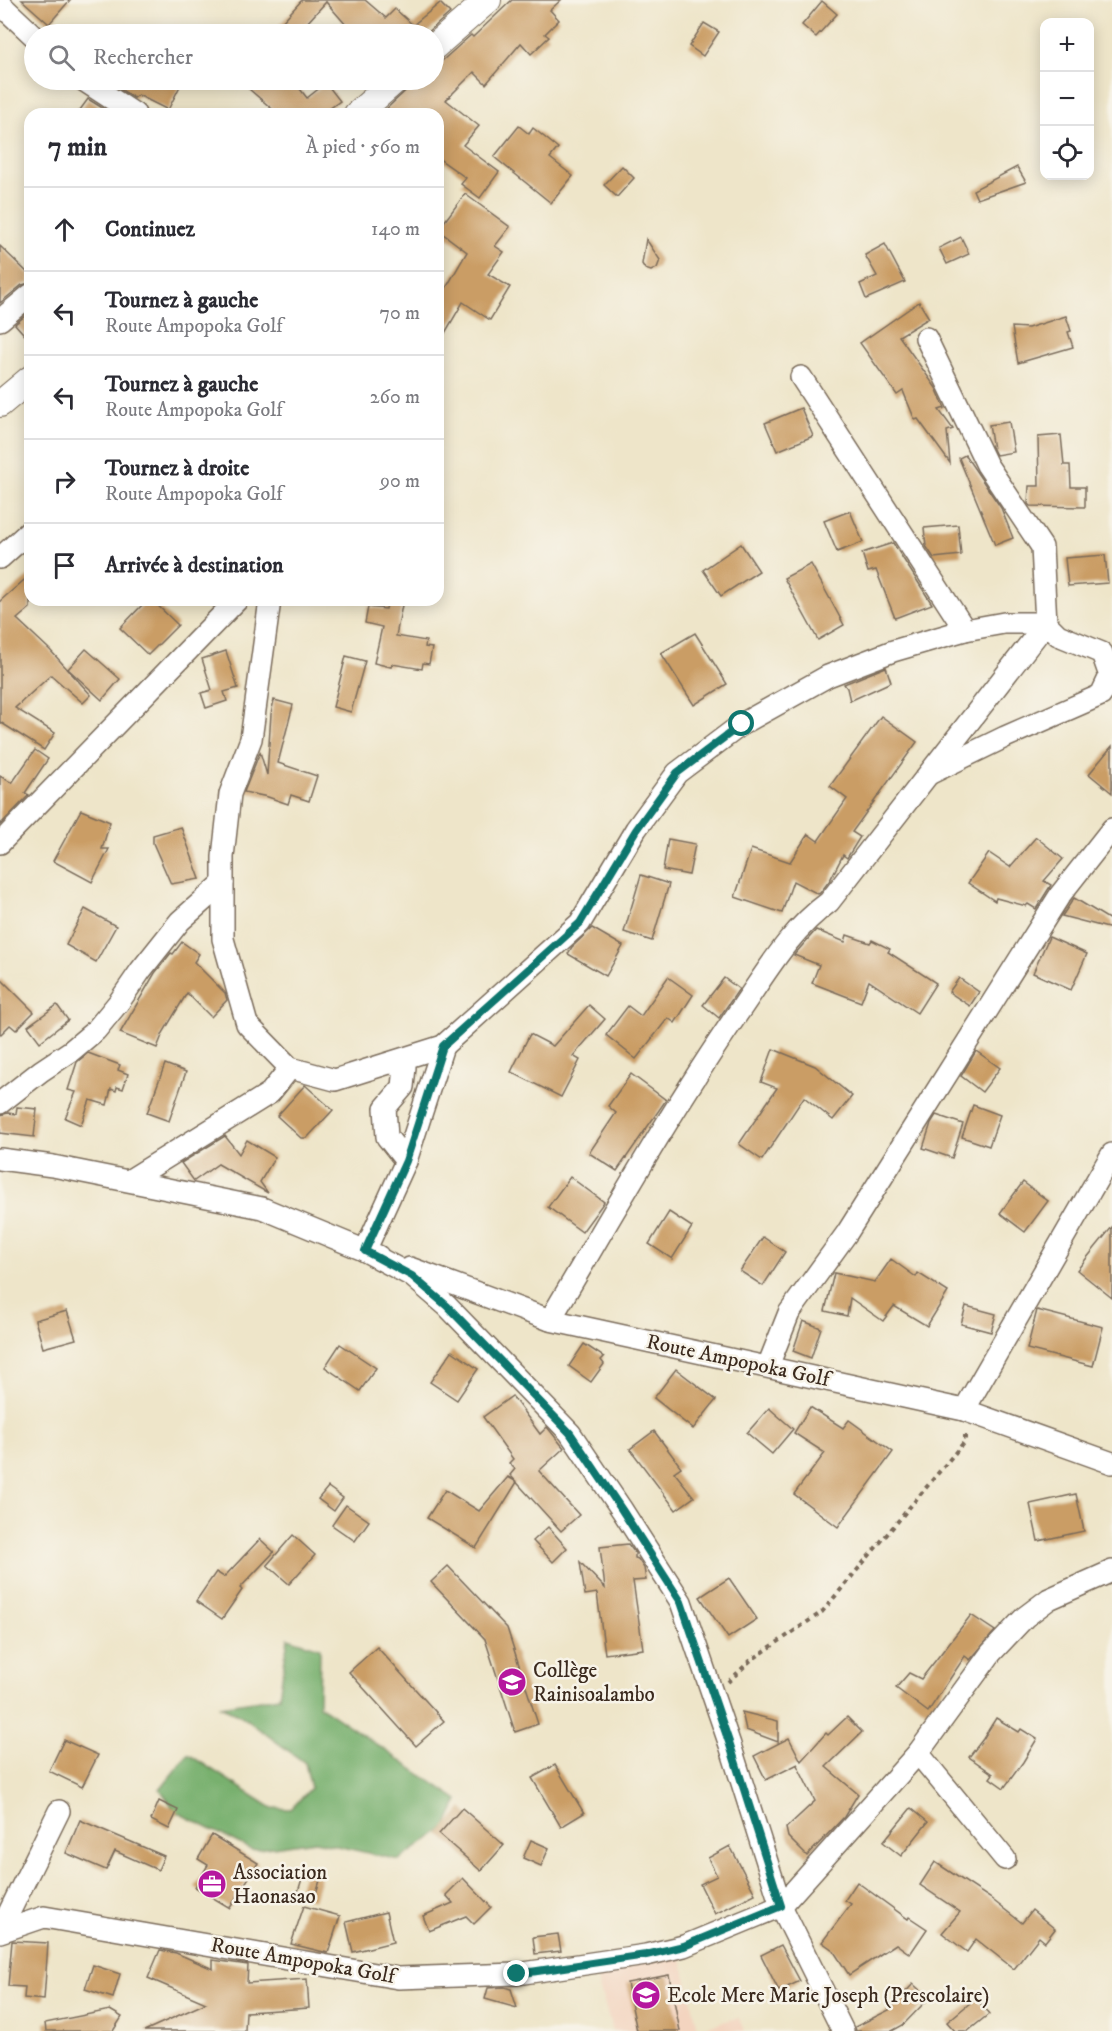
<!DOCTYPE html>
<html lang="fr">
<head>
<meta charset="utf-8">
<style>
  :root { --surface:#fff; --page:#f2f2f3; --text:#2b2b33; --muted:#7c7c81; --line:#e1e1e2 }
  body { margin:0; font-family:"IM FELL DW Pica",serif; background:var(--page); color:var(--text) }
  .controls { position:absolute; right:18px; top:18px; display:grid; overflow:hidden; border-radius:12px; box-shadow:0 3px 15px #0003 }
  .controls button { width:54px; height:54px; display:grid; place-items:center; padding:0; border:0; border-bottom:2px solid var(--line); background:var(--surface); color:var(--text); font:30px sans-serif }
  .stop { position:absolute; width:18px; height:18px; margin:-14px; border:4px solid #0f766e; border-radius:50%; background:#fff }
  .stop.end { background:#0f766e; border-color:#fff; box-shadow:0 2px 6px #0008 }
  .list { margin:0; padding:0; list-style:none }
  h2 { display:flex; justify-content:space-between; align-items:center; height:78px; margin:0; padding:0 24px; font-size:26px }
  h2 small { font-size:20px; font-weight:400; color:var(--muted) }
  .list li { display:grid; grid-template-columns:39px 1fr auto; gap:18px; align-items:center; box-sizing:border-box; height:84px; padding:0 24px; border-top:2px solid var(--line) }
  .list b { display:block; font-size:22px; white-space:nowrap }
  .list p { margin:0; font-size:20px; white-space:nowrap; color:var(--muted) }
  .list em { font-size:20px; font-style:normal; color:var(--muted) }
  .icon { flex:none; width:33px; height:33px; fill:none; stroke:currentColor; stroke-width:2; stroke-linecap:round; stroke-linejoin:round }
  .map { position:relative; flex:none; width:1112px; height:2031px; overflow:hidden }
  .search { position:absolute; background:var(--surface); box-shadow:0 3px 15px #0003; left:24px; top:24px; width:420px; height:66px; display:flex; align-items:center; gap:15px; box-sizing:border-box; padding:0 21px; border-radius:33px; color:var(--muted); font-size:22px }
  .panel { position:absolute; background:var(--surface); box-shadow:0 3px 15px #0003; left:24px; top:108px; width:420px; height:498px; border-radius:18px }
  .map>svg:first-child { display:block }
</style>
</head>
<body>
<div class="map">
<svg width="1112" height="2031" viewBox="0 0 1112 2031">
  <rect width="100%" height="100%" fill="#f7f3e8"/>
  <filter id="ink" filterUnits="userSpaceOnUse"><feTurbulence type="fractalNoise" baseFrequency=".0167" numOctaves="2"/><feDisplacementMap in="SourceGraphic" scale="12" xChannelSelector="R" yChannelSelector="G"/><feConvolveMatrix kernelMatrix="1 2 1 2 8 2 1 2 1" color-interpolation-filters="sRGB"/></filter>
  <filter id="wash" filterUnits="userSpaceOnUse"><feTurbulence type="fractalNoise" baseFrequency=".008" numOctaves="4" result="noise"/><feDisplacementMap in="SourceGraphic" scale="24" xChannelSelector="R" yChannelSelector="G"/><feGaussianBlur stdDeviation="1.35" result="paint"/><feColorMatrix in="noise" values="0 0 0 0 0 0 0 0 0 0 0 0 0 0 0 0 0 1.4 0 .05"/><feComposite in="paint" operator="in"/></filter>
  <g filter="url(#wash)">
    <rect width="100%" height="100%" fill="#eee5c9"/>
    <polygon fill="#f3d4bf" points="680,1953 698,2028 739,2018 744,2031 613,2031 594,1971"/>
    <polygon fill="#78b06e" stroke="#5a6d46" stroke-width="1.5" points="288,1638 320,1648 319,1705 458,1800 446,1827 399,1860 315,1841 252,1850 176,1812 160,1789 188,1754 272,1808 291,1809 311,1788 305,1763 240,1715 220,1706 279,1697"/>
    <g id="blocks">
      <g fill="#ca9d65">
        <polygon points="22,0 70,0 49,24"/>
        <polygon points="302,0 365,0 386,18 395,9 413,25 440,3 450,13 426,34 354,34 326,2 297,34 271,34"/>
        <polygon points="512,0 561,0 550,10 559,20 545,34 549,37 531,54 521,43 486,84 474,72 446,100 479,126 463,145 499,172 480,198 461,184 466,178 438,158 438,114 381,114 417,80 434,80 434,68 471,35 473,37"/>
        <polygon points="822,1 837,14 816,37 802,25"/>
        <polygon points="704,23 719,32 703,56 689,46"/>
        <polygon points="106,80 183,80 168,110 138,95 134,98"/>
        <polygon points="258,80 293,80 307,98 326,83 340,101 322,114 278,114 249,89"/>
        <polygon points="88,99 112,114 77,114"/>
        <polygon points="519,126 529,134 533,128 558,148 550,158 573,176 551,203 494,157"/>
        <polygon points="622,166 634,178 617,197 604,185"/>
        <polygon points="1017,167 1026,182 977,199 973,190"/>
        <polygon points="465,194 510,227 495,246 504,252 488,274 510,287 490,320 463,302 438,345 438,302 467,252 438,230"/>
        <polygon points="961,237 969,254 947,264 939,248"/>
        <polygon points="646,239 660,260 657,268 651,271 645,269 642,264"/>
        <polygon points="885,244 905,282 866,299 860,284 877,276 865,255"/>
        <polygon points="0,246 30,275 30,283 22,285 0,303"/>
        <polygon points="919,302 929,318 899,336 936,388 945,408 939,410 953,429 947,431 950,463 918,419 915,420 903,391 897,395 860,343"/>
        <polygon points="30,312 30,341 15,324"/>
        <polygon points="1066,316 1071,331 1068,332 1073,347 1018,363 1012,327 1028,328"/>
        <polygon points="801,408 813,436 777,451 765,423"/>
        <polygon points="1009,422 1014,452 996,455 993,449 989,425"/>
        <polygon points="1061,435 1064,465 1070,465 1071,487 1085,487 1085,507 1030,506 1028,504 1029,486 1039,486 1038,437"/>
        <polygon points="965,455 1001,508 1013,538 995,545 959,458"/>
        <polygon points="850,511 863,542 837,552 824,521"/>
        <polygon points="958,525 961,555 934,558 926,546 924,528"/>
        <polygon points="893,543 932,604 895,618 876,570 868,572 862,553"/>
        <polygon points="741,544 759,571 721,596 703,570"/>
        <polygon points="1105,555 1108,583 1068,586 1065,558"/>
        <polygon points="811,564 844,625 818,640 784,578"/>
        <polygon points="30,575 30,608 17,619 50,650 91,695 83,703 51,675 15,708 55,733 44,750 0,722 0,601"/>
        <polygon points="147,600 152,600 178,625 148,655 120,628"/>
        <polygon points="388,600 403,600 396,636 426,641 425,647 432,648 429,664 423,663 422,669 392,664 391,667 374,663 382,627 365,623 368,607 386,609"/>
        <polygon points="695,633 727,684 694,705 661,653"/>
        <polygon points="86,649 120,679 102,700 68,669"/>
        <polygon points="226,651 238,688 224,692 227,701 206,708 201,693 212,690 202,659"/>
        <polygon points="346,656 365,661 351,712 333,707"/>
        <polygon points="886,667 891,682 850,701 847,688 844,684"/>
        <polygon points="274,700 293,705 278,763 317,776 309,801 291,795 288,804 268,797 244,792 260,752 267,775 271,714"/>
        <polygon points="881,716 917,742 852,832 860,837 847,858 843,855 830,880 820,893 818,894 793,881 782,913 735,897 751,849 790,862 808,834 818,841 847,799 830,786"/>
        <polygon points="1112,746 1112,793 1089,774"/>
        <polygon points="35,750 48,759 25,793 29,795 0,825 0,776 12,783"/>
        <polygon points="81,810 110,822 102,849 109,849 92,882 53,861"/>
        <polygon points="181,827 200,879 171,884 153,843 153,835"/>
        <polygon points="1036,837 1063,859 1044,881 1051,885 1036,909 1028,904 1026,906 996,898 995,901 968,883 989,853 1010,867"/>
        <polygon points="668,839 695,844 689,875 663,870"/>
        <polygon points="641,875 669,884 652,941 624,932"/>
        <polygon points="1074,898 1112,921 1112,929 1062,916"/>
        <polygon points="85,909 116,926 96,962 66,945"/>
        <polygon points="592,928 623,946 606,976 568,954 572,947"/>
        <polygon points="816,930 845,942 847,935 870,943 872,940 890,949 888,952 936,983 917,1013 869,981 861,1002 812,983 819,965 794,955"/>
        <polygon points="1049,937 1087,954 1071,990 1033,973"/>
        <polygon points="182,942 199,954 194,962 225,993 227,1000 211,1017 187,993 163,1033 157,1048 120,1033 155,973 171,953 173,954"/>
        <polygon points="668,977 693,995 675,1023 668,1018 636,1059 606,1035 628,1006 641,1016"/>
        <polygon points="0,978 34,1012 16,1030 10,1025 0,1035"/>
        <polygon points="724,978 739,989 719,1018 703,1005"/>
        <polygon points="959,978 979,992 970,1006 949,992"/>
        <polygon points="57,1005 68,1020 40,1042 28,1026"/>
        <polygon points="589,1005 605,1019 573,1056 580,1060 561,1097 511,1072 530,1034 553,1046"/>
        <polygon points="773,1049 815,1066 852,1096 833,1120 804,1097 762,1160 739,1144 777,1088 761,1082"/>
        <polygon points="976,1051 1000,1068 982,1092 961,1076"/>
        <polygon points="88,1053 120,1065 118,1070 128,1074 123,1089 117,1087 116,1091 111,1089 107,1105 90,1100 81,1125 65,1118 76,1092 68,1090 77,1062"/>
        <polygon points="165,1064 186,1072 169,1121 147,1113"/>
        <polygon points="631,1074 666,1100 617,1171 589,1153 616,1113 608,1106"/>
        <polygon points="305,1085 333,1110 307,1138 301,1138 277,1116"/>
        <polygon points="973,1105 1000,1115 989,1146 962,1137"/>
        <polygon points="17,1107 37,1109 34,1137 0,1133 0,1115 8,1113 16,1114"/>
        <polygon points="936,1115 963,1124 952,1158 923,1148 931,1123"/>
        <polygon points="225,1136 239,1154 247,1140 275,1157 260,1182 268,1193 218,1164 194,1181 181,1163"/>
        <polygon points="570,1177 604,1202 582,1232 548,1207"/>
        <polygon points="1023,1182 1048,1201 1025,1232 1000,1213"/>
        <polygon points="669,1212 692,1227 672,1259 649,1244"/>
        <polygon points="1112,1227 1112,1298 1077,1270"/>
        <polygon points="763,1237 785,1252 763,1286 740,1271"/>
        <polygon points="891,1259 916,1277 918,1273 948,1292 927,1326 894,1306 883,1321 850,1298 847,1316 825,1311 834,1273 875,1282"/>
        <polygon points="966,1306 996,1314 991,1332 961,1324"/>
        <polygon points="1037,1310 1103,1327 1093,1366 1027,1349"/>
        <polygon points="67,1311 76,1339 43,1348 35,1320"/>
        <polygon points="803,1321 821,1328 811,1358 793,1351"/>
        <polygon points="340,1344 376,1368 360,1391 325,1367"/>
        <polygon points="584,1344 604,1357 601,1360 604,1364 591,1382 569,1366"/>
        <polygon points="452,1351 478,1369 457,1400 430,1382"/>
        <polygon points="676,1369 716,1400 693,1429 654,1398"/>
        <polygon points="512,1396 540,1434 547,1427 564,1448 539,1471 579,1515 561,1531 510,1475 515,1469 509,1463 513,1459 483,1417"/>
        <polygon points="810,1407 843,1428 849,1420 893,1452 838,1527 794,1494 825,1453 794,1433"/>
        <polygon points="769,1408 793,1429 772,1454 747,1433"/>
        <polygon points="654,1431 681,1467 674,1472 694,1497 676,1510 630,1449"/>
        <polygon points="508,1477 517,1482 476,1548 427,1518 445,1490 479,1511"/>
        <polygon points="328,1487 343,1498 334,1511 318,1499"/>
        <polygon points="1076,1494 1084,1531 1038,1541 1030,1504"/>
        <polygon points="346,1505 369,1521 355,1541 332,1525"/>
        <polygon points="548,1527 567,1548 553,1562 533,1541"/>
        <polygon points="293,1535 315,1555 289,1584 267,1565"/>
        <polygon points="260,1539 274,1552 240,1588 242,1590 222,1619 196,1601 216,1572 224,1577"/>
        <polygon points="628,1544 635,1553 635,1558 638,1559 644,1568 646,1580 633,1581 643,1649 605,1654 597,1593 585,1595 580,1562 605,1588 600,1547"/>
        <polygon points="448,1566 507,1628 538,1724 515,1732 485,1639 431,1582"/>
        <polygon points="729,1578 757,1619 728,1638 700,1597"/>
        <polygon points="971,1615 995,1631 970,1660 965,1656 928,1712 896,1688 909,1673 921,1679"/>
        <polygon points="377,1647 444,1721 416,1746 349,1672"/>
        <polygon points="742,1712 778,1721 778,1742 746,1730"/>
        <polygon points="847,1717 862,1732 826,1767 858,1794 844,1817 807,1856 788,1837 786,1828 815,1801 797,1765 798,1764 766,1780 754,1756 789,1738 801,1761 826,1733 828,1735"/>
        <polygon points="996,1718 1019,1732 1021,1729 1037,1739 1023,1762 1004,1788 990,1778 993,1774 969,1757 983,1739"/>
        <polygon points="64,1740 98,1755 82,1787 49,1771"/>
        <polygon points="555,1765 584,1813 561,1827 532,1778"/>
        <polygon points="159,1801 178,1810 169,1829 151,1820"/>
        <polygon points="462,1808 504,1845 481,1871 439,1834"/>
        <polygon points="911,1808 928,1822 901,1856 883,1842"/>
        <polygon points="80,1820 164,1856 158,1870 115,1851 106,1870 66,1853"/>
        <polygon points="212,1835 258,1863 230,1908 195,1887 208,1865 198,1859"/>
        <polygon points="531,1840 549,1848 541,1866 523,1858"/>
        <polygon points="730,1846 755,1894 715,1914 700,1884 717,1876 708,1858"/>
        <polygon points="935,1862 990,1898 1022,1923 1032,1910 1055,1929 1045,1942 1039,1937 1014,1969 976,1939 967,1952 942,1933 960,1912 920,1885"/>
        <polygon points="304,1872 321,1877 314,1900 297,1895"/>
        <polygon points="463,1878 491,1907 474,1924 466,1916 429,1931 423,1916 453,1903 446,1895"/>
        <polygon points="857,1882 908,1919 909,1917 927,1929 910,1954 896,1944 849,1975 833,1950 822,1942 851,1904 845,1900"/>
        <polygon points="304,1906 340,1916 328,1953 291,1944"/>
        <polygon points="386,1912 393,1942 353,1952 346,1922"/>
        <polygon points="558,1934 561,1951 535,1954 533,1937"/>
        <polygon points="12,1941 48,1943 44,2000 24,1998 25,1987 8,1986"/>
        <polygon points="781,1945 800,1981 779,1991 761,1955"/>
        <polygon points="160,1950 176,1953 213,1969 213,1960 248,1965 247,1983 307,1979 309,2008 246,2012 245,2031 144,2031 206,2003 148,1978"/>
        <polygon points="93,1965 120,1974 113,1998 85,1989"/>
        <polygon points="669,1975 680,2031 637,2031 627,1983"/>
        <polygon points="913,1984 929,1998 903,2025 892,2031 856,2031 855,2027 889,2010"/>
        <polygon points="504,1987 511,1989 517,2008 485,1999 488,1988"/>
        <polygon points="976,1998 989,2014 968,2031 955,2031 947,2022"/>
        <polygon points="110,2010 122,2017 113,2031 46,2031 45,2023"/>
      </g>
    </g>
  </g>
  <g filter="url(#ink)">
    <use href="#blocks" fill-opacity="0" stroke="#7a6b5a" stroke-width="1.5"/>
    <g fill="none" stroke-linecap="round" stroke-linejoin="round">
      <g stroke="#7a6b5a" stroke-width="24">
        <g id="minor">
          <polyline points="0,4 34,36"/>
          <polyline points="83,80 135,114"/>
          <polyline points="0,320 30,295"/>
          <polyline points="801,377 965,630"/>
          <polyline points="0,558 30,531"/>
          <polyline points="270,600 251,739 230,794 223,857 223,939 247,1024 290,1068 335,1080 443,1046 580,923 636,829 677,773 742,724 828,676 893,651 965,630 1004,623 1046,623 1058,635 1102,653 1110,676 1101,695 1005,737 931,773"/>
          <polyline points="0,843 237,600"/>
          <polyline points="443,1046 406,1161 365,1251 412,1276 447,1306 570,1433 622,1510 681,1602 730,1745 781,1906 843,2031"/>
          <polyline points="392,1063 405,1067 403,1087 385,1108 387,1137 406,1161"/>
          <polyline points="0,1103 41,1071 71,1051 96,1030 119,1002 141,970 180,921 223,883"/>
          <polyline points="0,1159 53,1166 262,1208 378,1256"/>
          <polyline points="130,1180 270,1093 290,1068"/>
          <polyline points="410,1268 550,1320 964,1410 1112,1463"/>
          <path d="M 550,1320 C 611,1217 670,1112 738,1013 C 766,973 789,931 829,902 L 1046,623 L 1042,547 L 987,465 L 926,338"/>
          <polyline points="768,1366 789,1313 847,1233 1060,895 1112,829"/>
          <polyline points="964,1410 1112,1154"/>
          <polyline points="918,1753 1005,1859"/>
          <polyline points="0,1931 59,1811"/>
          <polyline points="0,1932 44,1917 398,1978 517,1974 646,1955 684,1946 781,1906 918,1753 991,1653 1025,1617 1049,1599 1112,1571"/>
        </g>
      </g>
      <g stroke="#7a6b5a" stroke-width="28">
        <g id="tertiary">
          <polyline points="434,47 488,0"/>
          <polyline points="357,114 396,80"/>
          <polyline points="0,404 30,379"/>
        </g>
      </g>
      <polyline stroke="#7a6b5a" stroke-width="4" stroke-dasharray="4.5 4.5" stroke-linecap="butt" points="728,1682 750,1661 822,1612 965,1441 965,1432"/>
      <use href="#minor" stroke="#fff" stroke-width="21"/>
      <use href="#tertiary" stroke="#fff" stroke-width="26"/>
    </g>
  </g>
  <g fill="none" stroke-linecap="round" stroke-linejoin="round" filter="url(#ink)">
    <polyline stroke="#0f766e" stroke-width="8" points="517,1974 646,1955 684,1946 781,1906 730,1745 681,1602 622,1510 570,1433 447,1306 412,1276 365,1251 406,1161 443,1046 580,923 636,830 677,773 742,724"/>
  </g>
  <defs>
    <g id="school-disc" transform="scale(1.5)"><circle r="9.5" fill="#b5179e" stroke="#f7f3e8"/><path d="M0-5L7-2L0 1L-7-2ZM-4 1L0 2.5L4 1V4Q0 6-4 4Z" fill="#fff"/></g>
    <g id="office-disc" transform="scale(1.5)"><circle r="9.5" fill="#b5179e" stroke="#f7f3e8"/><path d="M-6-3h4V-5.5h4V-3h4V5H-6ZM-1-4.5V-3h2v-1.5ZM-6 0V1H6V0Z" fill="#fff"/></g>
  </defs>
  <g fill-rule="evenodd">
    <use href="#school-disc" x="512" y="1682"/>
    <use href="#office-disc" x="212" y="1884"/>
    <use href="#school-disc" x="646" y="1995"/>
  </g>
  <g text-anchor="middle" stroke-width="5" stroke-linejoin="round" paint-order="stroke">
    <g font-size="21" fill="#3b2a1e" stroke="#f7f3e8">
      <text transform="translate(738 1360) rotate(12)" y="7">Route Ampopoka Golf</text>
      <text transform="translate(303 1960) rotate(10)" y="7">Route Ampopoka Golf</text>
    </g>
    <g font-size="21" fill="#3b2a1e" stroke="#f7f3e8" text-anchor="start">
      <text x="533" y="1677">Collège<tspan x="533" dy="24">Rainisoalambo</tspan></text>
      <text x="233" y="1879">Association<tspan x="233" dy="24">Haonasao</tspan></text>
      <text x="667" y="2002">Ecole Mere Marie Joseph (Prescolaire)</text>
    </g>
  </g>
</svg>
<div class="controls">
<button>+</button>
<button>−</button>
<button><svg class="icon" aria-label="locate" viewBox="0 0 24 24"><circle cx="12" cy="12" r="6"/><path d="M12 2v4M12 18v4M2 12h4M18 12h4"/></svg></button>
</div>
<div class="stop" style="left:742px;top:724px"></div>
<div class="stop end" style="left:517px;top:1974px"></div>
<div class="search"><svg class="icon" aria-label="search" viewBox="0 0 24 24"><circle cx="10" cy="10" r="6"/><path d="M15 15l6 6"/></svg>Rechercher</div>
<section class="panel">
<h2>7 min<small>À pied · 560 m</small></h2>
<ul class="list">
<li><svg class="icon" aria-label="ahead" viewBox="0 0 24 24"><path d="M12 20V5M6 11l6-6 6 6"/></svg><div><b>Continuez</b></div><em>140 m</em></li>
<li><svg class="icon" aria-label="left" viewBox="0 0 24 24"><path d="M17 20v-9H6M10 6l-5 5 5 5"/></svg><div><b>Tournez à gauche</b><p>Route Ampopoka Golf</p></div><em>70 m</em></li>
<li><svg class="icon" aria-label="left" viewBox="0 0 24 24"><path d="M17 20v-9H6M10 6l-5 5 5 5"/></svg><div><b>Tournez à gauche</b><p>Route Ampopoka Golf</p></div><em>260 m</em></li>
<li><svg class="icon" aria-label="right" viewBox="0 0 24 24"><path d="M7 20v-9h11M14 6l5 5-5 5"/></svg><div><b>Tournez à droite</b><p>Route Ampopoka Golf</p></div><em>90 m</em></li>
<li><svg class="icon" aria-label="arrive" viewBox="0 0 24 24"><path d="M6 21V4h12l-3 4 3 4H6"/></svg><div><b>Arrivée à destination</b></div></li>
</ul>
</section>
</div>
</body>
</html>
